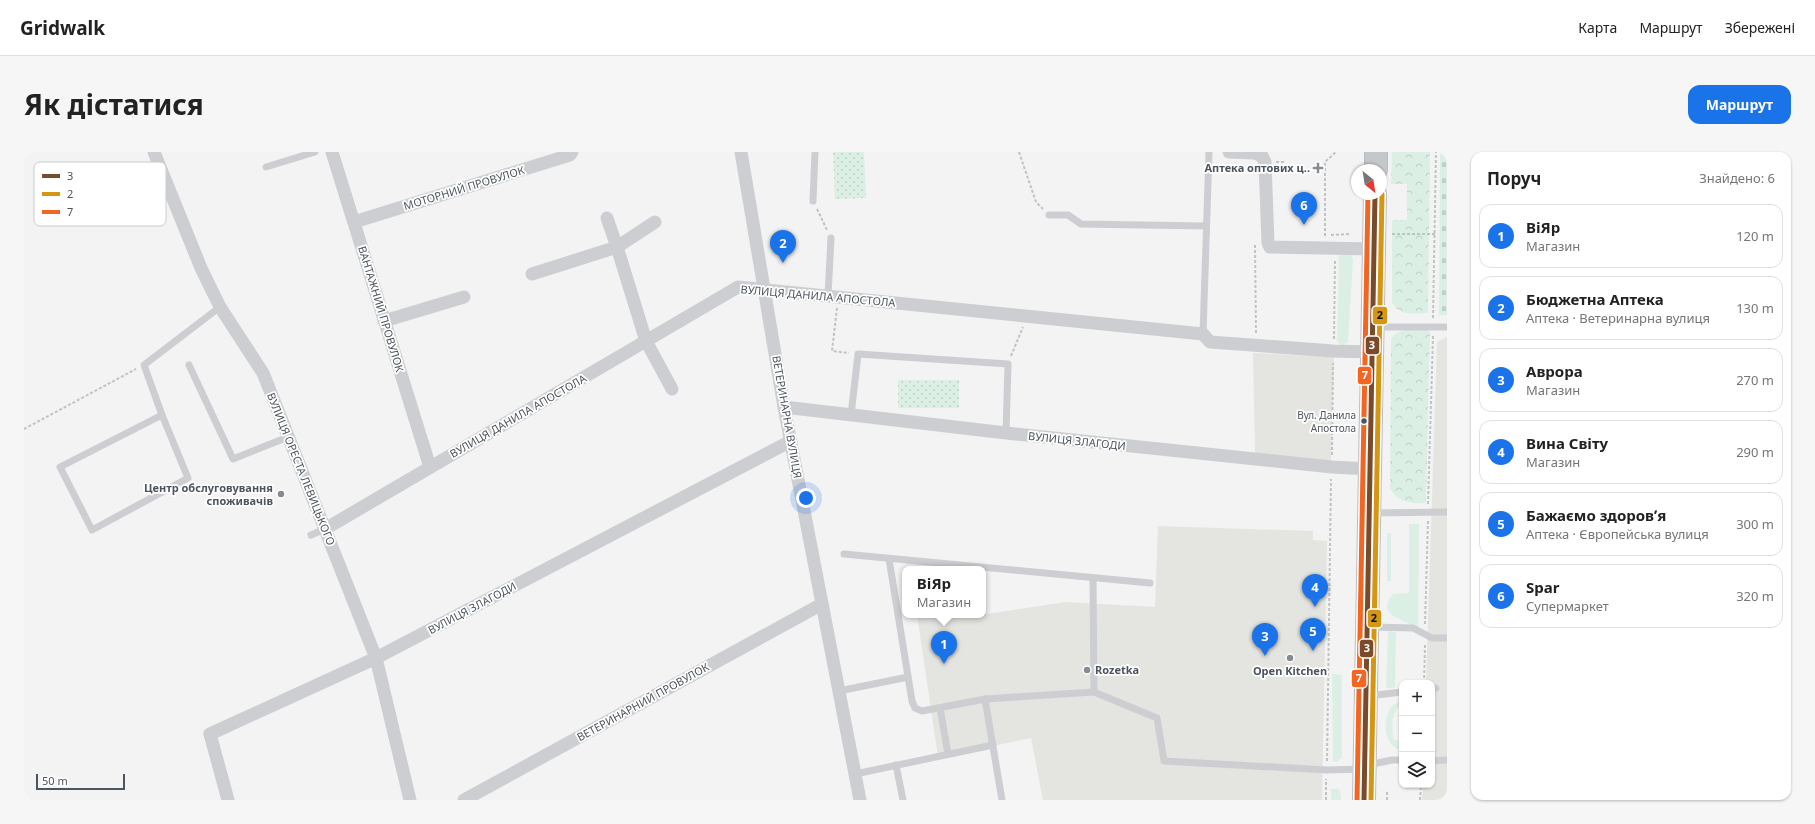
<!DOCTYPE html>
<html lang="uk">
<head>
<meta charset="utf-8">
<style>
  :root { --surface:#fff; --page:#f6f6f6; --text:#222; --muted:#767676; --line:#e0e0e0; --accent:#1a73e8 }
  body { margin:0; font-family:"Noto Sans",sans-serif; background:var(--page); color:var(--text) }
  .controls { position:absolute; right:12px; bottom:12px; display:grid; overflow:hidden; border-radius:8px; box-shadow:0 1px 3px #0004 }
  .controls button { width:36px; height:36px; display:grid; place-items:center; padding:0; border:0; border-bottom:1px solid var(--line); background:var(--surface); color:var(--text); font:20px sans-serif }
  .compass { position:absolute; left:1327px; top:12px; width:36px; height:36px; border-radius:50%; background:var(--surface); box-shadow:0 1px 3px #0004; rotate:150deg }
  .scale { position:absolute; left:12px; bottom:10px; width:89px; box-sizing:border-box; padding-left:4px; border:2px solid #4c545e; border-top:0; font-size:11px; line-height:14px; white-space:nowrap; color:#4c545e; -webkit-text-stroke:3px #fff; paint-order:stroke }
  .you { position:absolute; left:782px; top:346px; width:14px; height:14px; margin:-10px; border:3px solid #fff; border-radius:50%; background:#1a73e8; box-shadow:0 0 0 6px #1a73e833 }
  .badge { display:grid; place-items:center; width:26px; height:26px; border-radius:50%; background:var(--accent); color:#fff; font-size:13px; font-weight:700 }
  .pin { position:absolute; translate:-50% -33px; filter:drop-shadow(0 1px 2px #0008) }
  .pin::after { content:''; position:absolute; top:21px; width:14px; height:12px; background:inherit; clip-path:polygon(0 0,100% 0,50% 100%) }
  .popup { position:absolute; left:878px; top:414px; width:84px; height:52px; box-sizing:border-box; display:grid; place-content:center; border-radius:8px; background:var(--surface); filter:drop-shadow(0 1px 3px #0005); font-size:13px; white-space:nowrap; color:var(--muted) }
  .popup b { font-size:15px; color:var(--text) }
  .popup::after { content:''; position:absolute; left:50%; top:100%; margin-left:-8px; border:8px solid transparent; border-top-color:var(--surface) }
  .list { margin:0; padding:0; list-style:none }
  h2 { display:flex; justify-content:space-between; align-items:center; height:52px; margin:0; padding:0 16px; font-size:17px }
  h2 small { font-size:13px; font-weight:400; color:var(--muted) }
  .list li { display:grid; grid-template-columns:26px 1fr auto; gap:12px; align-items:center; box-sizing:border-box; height:64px; margin:0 8px 8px; padding:0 8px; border:1px solid var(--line); border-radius:12px }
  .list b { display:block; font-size:15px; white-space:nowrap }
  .list p { margin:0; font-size:13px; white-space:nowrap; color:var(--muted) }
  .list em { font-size:13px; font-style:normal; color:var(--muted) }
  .icon { flex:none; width:22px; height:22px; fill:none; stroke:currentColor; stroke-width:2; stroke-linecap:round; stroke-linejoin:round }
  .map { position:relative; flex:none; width:1423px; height:648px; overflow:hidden; border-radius:12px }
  header { display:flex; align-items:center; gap:24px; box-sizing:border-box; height:56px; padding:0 20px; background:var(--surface); border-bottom:1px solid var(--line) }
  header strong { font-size:19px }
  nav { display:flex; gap:22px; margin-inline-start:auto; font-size:14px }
  .intro { display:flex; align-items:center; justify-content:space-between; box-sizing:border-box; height:96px; padding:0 24px }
  h1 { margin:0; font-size:28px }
  .button { padding:10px 18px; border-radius:12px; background:var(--accent); color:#fff; font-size:14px; font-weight:700 }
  main { display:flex; gap:24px; padding:0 24px }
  aside { flex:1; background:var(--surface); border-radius:12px; box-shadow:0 1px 3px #0004 }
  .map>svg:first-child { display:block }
</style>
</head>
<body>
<header>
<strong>Gridwalk</strong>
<nav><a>Карта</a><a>Маршрут</a><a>Збережені</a></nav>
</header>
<div class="intro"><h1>Як дістатися</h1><a class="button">Маршрут</a></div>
<main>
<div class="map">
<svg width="1423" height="648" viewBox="0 0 1423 648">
  <defs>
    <pattern id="forest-crowns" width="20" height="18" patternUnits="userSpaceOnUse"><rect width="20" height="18" fill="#dcefe5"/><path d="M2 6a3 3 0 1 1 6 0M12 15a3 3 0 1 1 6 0" fill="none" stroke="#becfc7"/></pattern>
    <pattern id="cemetery-stones" width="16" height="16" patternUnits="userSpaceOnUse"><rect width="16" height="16" fill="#dcefe5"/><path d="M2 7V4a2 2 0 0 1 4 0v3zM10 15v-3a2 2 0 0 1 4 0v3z" fill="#becfc7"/></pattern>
    <pattern id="park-dots" width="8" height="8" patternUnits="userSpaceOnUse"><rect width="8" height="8" fill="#dcefe5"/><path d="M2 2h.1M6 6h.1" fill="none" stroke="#becfc7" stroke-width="1.8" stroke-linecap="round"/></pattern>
  </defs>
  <rect width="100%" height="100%" fill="#f4f3f3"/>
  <g fill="#e4e4e1">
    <polygon points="1423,185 1423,648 1398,648 1399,633 1408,633 1408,531 1402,531 1413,190"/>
    <polygon points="1229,201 1310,205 1307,309 1231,302"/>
    <polygon points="1134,374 1289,379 1289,388 1303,389 1298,648 1019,648 1007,586 914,605 893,463 935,463 936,466 1042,450 1131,455"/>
  </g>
  <g fill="#dcefe5">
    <polygon points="1315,100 1327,102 1329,108 1324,190 1319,193 1315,192 1313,188"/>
    <polygon points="1385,372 1395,372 1394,476 1369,464 1363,457 1364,449 1369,442 1385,441"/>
    <rect x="1363" y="381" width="4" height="48"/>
    <polygon points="1364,479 1372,480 1371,536 1362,536"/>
    <polygon points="1308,522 1318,523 1318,606 1314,609 1309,610"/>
    <path d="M 1378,548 L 1378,552 C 1366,562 1368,573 1370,587 L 1378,591 L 1378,598 C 1360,596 1358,567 1367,555 C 1369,552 1375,550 1378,548 Z"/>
    <polygon points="1307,637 1314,637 1316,639 1317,648 1307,648"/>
  </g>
  <g fill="url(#forest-crowns)">
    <path d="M 1368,0 L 1406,0 L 1404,161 C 1391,162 1376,164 1368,151 L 1368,68 L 1383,68 L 1383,32 L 1367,32 Z"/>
    <path d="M 1406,178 L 1402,351 C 1387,352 1373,350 1366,336 L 1367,187 C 1375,174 1393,178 1406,178 Z"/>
  </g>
  <polygon fill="url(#cemetery-stones)" points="1416,0 1423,0 1423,163 1415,163"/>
  <g fill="url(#park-dots)">
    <polygon points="809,0 840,0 842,46 811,47"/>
    <rect x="874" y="228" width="61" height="28"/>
  </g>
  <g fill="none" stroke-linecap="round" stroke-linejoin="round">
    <g stroke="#babcc1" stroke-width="24">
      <g id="trunk">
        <polyline points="1352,18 1352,0"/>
        <polyline points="1340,648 1351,42"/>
      </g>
    </g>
    <g stroke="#bdc5c3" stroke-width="2" stroke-dasharray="3 2" stroke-linecap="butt">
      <polyline points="995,0 1012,50 1019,57"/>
      <polyline points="1252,10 1261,10"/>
      <polyline points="793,57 803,78"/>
      <polyline points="1368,82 1411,82"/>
      <polyline points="1307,83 1327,82"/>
      <polyline points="1301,84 1301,10 1312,0"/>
      <polyline points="1231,93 1232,182"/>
      <polyline points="813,156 808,199 825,201"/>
      <polyline points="1409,166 1412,0"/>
      <polyline points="1310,187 1311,107"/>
      <polyline points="987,204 999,175"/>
      <polyline points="0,277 112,217"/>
      <polyline points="1308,303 1309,211"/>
      <polyline points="1404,352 1409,184"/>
      <polyline points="1401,472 1404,368"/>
      <polyline points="1400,531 1401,492"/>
      <polyline points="1303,609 1307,327"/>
      <polyline points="1302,648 1302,627"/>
      <polyline points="1363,648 1363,638"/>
      <polyline points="1396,648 1397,633"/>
    </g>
    <g stroke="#cdced1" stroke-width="7">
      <polyline points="242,15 291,0"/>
      <polyline points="789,49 791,0"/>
      <polyline points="1025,63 1044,63 1057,72 1182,74"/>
      <polyline points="804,144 807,86"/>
      <polyline points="1351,175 1423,175"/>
      <polyline points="1179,182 1185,0"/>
      <polyline points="165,213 209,307 264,285"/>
      <polygon points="138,263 164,326 68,378 36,315"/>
      <polyline points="138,263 120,213 196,155"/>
      <polyline points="827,263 834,202 984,212 982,281"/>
      <polyline points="1347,361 1423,360"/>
      <polyline points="287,383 301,377"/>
      <polyline points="820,402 1126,431"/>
      <polyline points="865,407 888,549 891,556 898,559 961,547 1070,540 1069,426"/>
      <polyline points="1346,475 1389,476 1408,486 1423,486"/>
      <polyline points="1408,537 1412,536"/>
      <polyline points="815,539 884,525"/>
      <polyline points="1070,540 1133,566 1140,609 1303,618 1339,617"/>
      <polyline points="1344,544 1378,540"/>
      <polyline points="961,547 978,648"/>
      <polyline points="916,556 924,602"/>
      <polyline points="1408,609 1423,608"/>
      <polyline points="872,613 879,648"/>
      <polyline points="1344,613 1368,608 1378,608"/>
      <polyline points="831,622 969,593"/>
    </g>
    <g stroke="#cdced1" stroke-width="13">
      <polyline points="130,0 177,116 196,155 239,221 352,506 386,648"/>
      <polyline points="308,0 406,315"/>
      <polyline points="717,0 760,255 836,648"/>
      <polyline points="1205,0 1230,1 1238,4 1241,10 1244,91 1246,95 1350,97"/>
      <polyline points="583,66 593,95 631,70"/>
      <polyline points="330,70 546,3 548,0"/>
      <polyline points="508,122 593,95 622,189 648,237"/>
      <polyline points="360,169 440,145"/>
      <polyline points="760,255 982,281 1308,315 1346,317"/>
      <polyline points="301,377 714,135 1179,182 1186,190 1309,199 1348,200"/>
      <polyline points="204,648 186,582 352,506 767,289"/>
      <polyline points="440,648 798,452"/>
    </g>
    <use href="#trunk" stroke="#c4c8ca" stroke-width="22"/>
    <g stroke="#fff" stroke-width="8">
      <polyline id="bus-1" points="1340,648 1351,42"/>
    </g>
    <g stroke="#fff" stroke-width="8">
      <polyline id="bus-2" points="1347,648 1358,42"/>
    </g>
    <g stroke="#fff" stroke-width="8">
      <polyline id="bus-3" points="1333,648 1344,42"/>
    </g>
    <use href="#bus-1" stroke="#7a4b2a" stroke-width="5"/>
    <use href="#bus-2" stroke="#d59613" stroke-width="5"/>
    <use href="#bus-3" stroke="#f26522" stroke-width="5"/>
  </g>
  <g fill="#878c92" stroke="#fff" stroke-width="1.5">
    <path d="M1292 10h4v4h4v4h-4v4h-4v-4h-4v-4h4z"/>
    <circle cx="257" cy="342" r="4"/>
    <circle cx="1266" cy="506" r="4"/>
    <circle cx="1063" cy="518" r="4"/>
  </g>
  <circle fill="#4c545e" stroke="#fff" stroke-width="1.5" cx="1340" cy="269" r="3.5"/>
  <g text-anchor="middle" stroke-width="3.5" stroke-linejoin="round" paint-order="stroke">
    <g font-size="10" fill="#4c545e" stroke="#fff" text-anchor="end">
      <text x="1332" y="267">Вул. Данила<tspan x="1332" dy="13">Апостола</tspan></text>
    </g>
    <g font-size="11" font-weight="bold" fill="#4c545e" stroke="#fff" text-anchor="end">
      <text x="1286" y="20">Аптека оптових ц‥</text>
      <text x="249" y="340">Центр обслуговування<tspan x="249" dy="13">споживачів</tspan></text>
      <text x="1071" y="522" text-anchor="start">Rozetka</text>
      <text x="1266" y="523" text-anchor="middle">Open Kitchen</text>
    </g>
    <g font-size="11" fill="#4c545e" stroke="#fff">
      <text transform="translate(440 36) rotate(-17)" y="4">МОТОРНИЙ ПРОВУЛОК</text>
      <text transform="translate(794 144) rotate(5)" y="4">ВУЛИЦЯ ДАНИЛА АПОСТОЛА</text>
      <text transform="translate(357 157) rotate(73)" y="4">ВАНТАЖНИЙ ПРОВУЛОК</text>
      <text transform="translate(494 264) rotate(-30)" y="4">ВУЛИЦЯ ДАНИЛА АПОСТОЛА</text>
      <text transform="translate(763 265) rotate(80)" y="4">ВЕТЕРИНАРНА ВУЛИЦЯ</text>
      <text transform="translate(1053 289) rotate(6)" y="4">ВУЛИЦЯ ЗЛАГОДИ</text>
      <text transform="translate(277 317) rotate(68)" y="4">ВУЛИЦЯ ОРЕСТА ЛЕВИЦЬКОГО</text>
      <text transform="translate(448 456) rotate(-28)" y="4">ВУЛИЦЯ ЗЛАГОДИ</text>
      <text transform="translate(619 550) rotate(-29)" y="4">ВЕТЕРИНАРНИЙ ПРОВУЛОК</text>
    </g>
  </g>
  <rect x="10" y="10" width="132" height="64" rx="6" fill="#fff" stroke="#c9cccf" stroke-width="1"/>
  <rect x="18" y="22" width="18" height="4" fill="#7a4b2a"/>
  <rect x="18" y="40" width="18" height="4" fill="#d59613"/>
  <rect x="18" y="58" width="18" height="4" fill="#f26522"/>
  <g font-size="11" fill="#4c545e">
    <text x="43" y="28">3</text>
    <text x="43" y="46">2</text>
    <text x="43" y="64">7</text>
  </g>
  <g stroke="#fff" stroke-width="1.5">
    <rect x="1348" y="154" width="16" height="19" rx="4" fill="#d59613"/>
    <rect x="1341" y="184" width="15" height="19" rx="4" fill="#7a4b2a"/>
    <rect x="1333" y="214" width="15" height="19" rx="4" fill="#f26522"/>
    <rect x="1343" y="457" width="15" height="19" rx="4" fill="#d59613"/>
    <rect x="1335" y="487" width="15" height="19" rx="4" fill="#7a4b2a"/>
    <rect x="1327" y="517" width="16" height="19" rx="4" fill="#f26522"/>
  </g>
  <g font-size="11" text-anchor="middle" font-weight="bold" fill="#fff">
    <text x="1348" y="197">3</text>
    <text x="1341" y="227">7</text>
    <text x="1343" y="500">3</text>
    <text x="1335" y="530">7</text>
  </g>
  <g font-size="11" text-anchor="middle" font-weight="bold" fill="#111">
    <text x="1356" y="167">2</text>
    <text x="1350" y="470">2</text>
  </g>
</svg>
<div class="controls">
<button>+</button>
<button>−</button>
<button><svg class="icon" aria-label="layers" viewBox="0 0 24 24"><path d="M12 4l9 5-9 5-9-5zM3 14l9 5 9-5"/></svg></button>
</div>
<svg class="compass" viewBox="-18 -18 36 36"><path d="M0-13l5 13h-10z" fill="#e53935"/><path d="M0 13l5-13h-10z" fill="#767676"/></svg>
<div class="scale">50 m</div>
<div class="you"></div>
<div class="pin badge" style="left:920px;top:512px">1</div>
<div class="popup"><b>ВіЯр</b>Магазин</div>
<div class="pin badge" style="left:759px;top:111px">2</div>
<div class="pin badge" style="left:1241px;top:504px">3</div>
<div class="pin badge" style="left:1291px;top:455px">4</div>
<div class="pin badge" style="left:1289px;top:499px">5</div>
<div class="pin badge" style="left:1280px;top:73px">6</div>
</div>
<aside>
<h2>Поруч<small>Знайдено: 6</small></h2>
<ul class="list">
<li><span class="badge">1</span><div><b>ВіЯр</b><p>Магазин</p></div><em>120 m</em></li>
<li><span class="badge">2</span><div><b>Бюджетна Аптека</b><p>Аптека · Ветеринарна вулиця</p></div><em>130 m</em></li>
<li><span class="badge">3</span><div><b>Аврора</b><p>Магазин</p></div><em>270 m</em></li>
<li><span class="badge">4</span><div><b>Вина Світу</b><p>Магазин</p></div><em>290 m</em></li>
<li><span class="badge">5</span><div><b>Бажаємо здоровʼя</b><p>Аптека · Європейська вулиця</p></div><em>300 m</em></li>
<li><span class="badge">6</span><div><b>Spar</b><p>Супермаркет</p></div><em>320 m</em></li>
</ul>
</aside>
</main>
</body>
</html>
